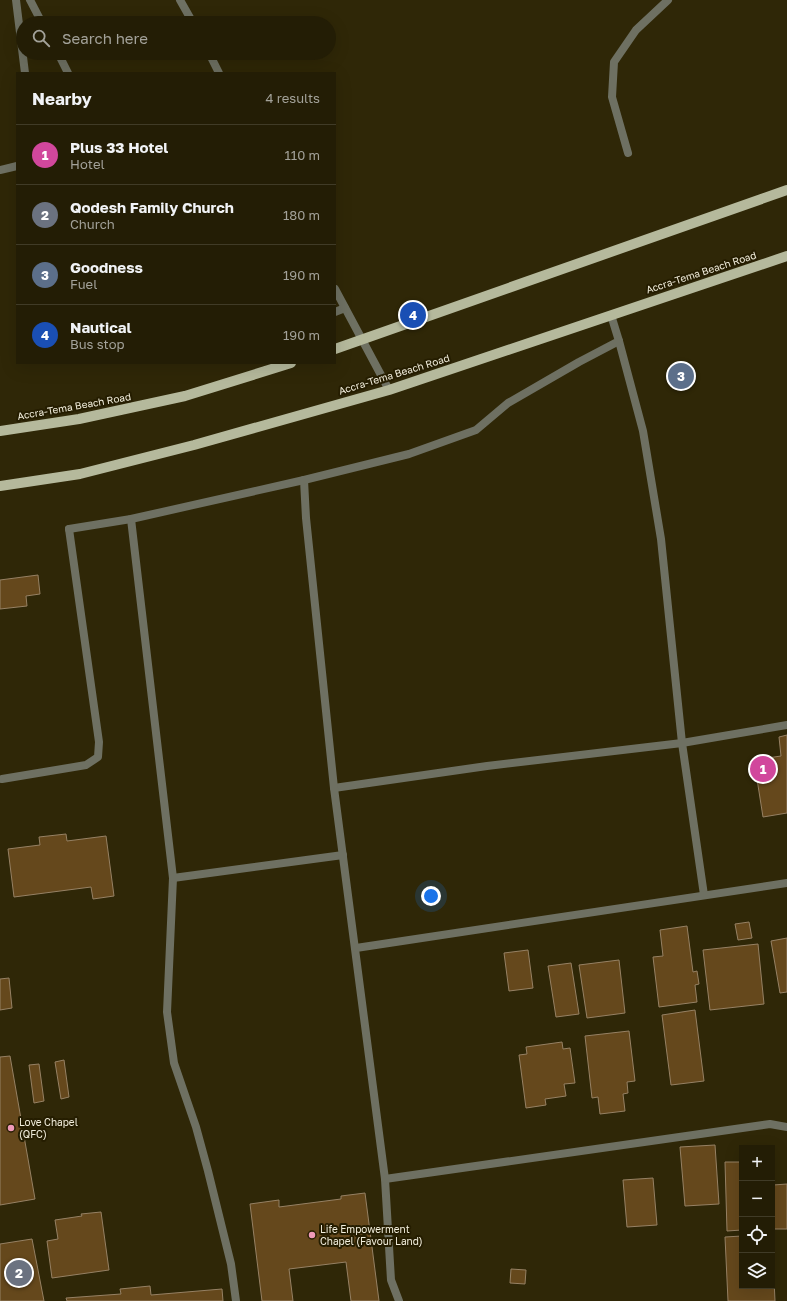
<!DOCTYPE html>
<html lang="en">
<head>
<meta charset="utf-8">
<style>
  :root { --surface:#231d05; --page:#2f2a13; --text:#f1f3f6; --muted:#a3a29a; --line:#403b27; --accent:#db2777 }
  body { margin:0; font-family:"Golos Text",sans-serif; background:var(--page); color:var(--text) }
  .controls { position:absolute; right:12px; bottom:12px; display:grid; overflow:hidden; border-radius:0px; box-shadow:0 4px 16px #0002 }
  .controls button { width:36px; height:36px; display:grid; place-items:center; padding:0; border:0; border-bottom:1px solid var(--line); background:var(--surface); color:var(--text); font:20px sans-serif }
  .you { position:absolute; left:431px; top:896px; width:14px; height:14px; margin:-10px; border:3px solid #fff; border-radius:50%; background:#1a73e8; box-shadow:0 0 0 6px #1a73e833 }
  .badge { display:grid; place-items:center; width:26px; height:26px; border-radius:50%; background:var(--accent); color:#fff; font-size:13px; font-weight:700 }
  .pin { position:absolute; translate:-50% -50%; border:2px solid #fff; box-shadow:0 1px 4px #0006 }
  .list { margin:0; padding:0; list-style:none }
  h2 { display:flex; justify-content:space-between; align-items:center; height:52px; margin:0; padding:0 16px; font-size:17px }
  h2 small { font-size:13px; font-weight:400; color:var(--muted) }
  .list li { display:grid; grid-template-columns:26px 1fr auto; gap:12px; align-items:center; box-sizing:border-box; height:60px; padding:0 16px; border-top:1px solid var(--line) }
  .list b { display:block; font-size:15px; white-space:nowrap }
  .list p { margin:0; font-size:13px; white-space:nowrap; color:var(--muted) }
  .list em { font-size:13px; font-style:normal; color:var(--muted) }
  .icon { flex:none; width:22px; height:22px; fill:none; stroke:currentColor; stroke-width:2; stroke-linecap:round; stroke-linejoin:round }
  .map { position:relative; flex:none; width:787px; height:1301px; overflow:hidden }
  .search { position:absolute; background:var(--surface); box-shadow:0 4px 16px #0002; left:16px; top:16px; width:320px; height:44px; display:flex; align-items:center; gap:10px; box-sizing:border-box; padding:0 14px; border-radius:22px; color:var(--muted); font-size:15px }
  .panel { position:absolute; background:var(--surface); box-shadow:0 4px 16px #0002; left:16px; top:72px; width:320px; height:292px; border-radius:0px }
  .map>svg:first-child { display:block }
</style>
</head>
<body>
<div class="map">
<svg width="787" height="1301" viewBox="0 0 787 1301">
  <rect width="100%" height="100%" fill="#2f2707"/>
  <g fill="#65481c" stroke="#968164">
    <polygon points="38,575 40,594 26,596 27,606 0,609 0,580"/>
    <polygon points="787,735 787,813 763,817 754,760 781,756 779,737"/>
    <polygon points="66,834 67,841 106,836 114,896 93,899 91,887 14,897 8,849 40,845 39,837"/>
    <polygon points="749,922 752,938 738,940 735,924"/>
    <polygon points="687,926 693,972 697,971 699,984 695,985 697,1002 659,1007 653,957 663,956 660,930"/>
    <polygon points="787,938 787,992 780,993 771,941"/>
    <polygon points="758,944 764,1004 710,1010 703,950"/>
    <polygon points="528,950 533,988 509,991 504,953"/>
    <polygon points="619,960 625,1013 587,1018 579,965"/>
    <polygon points="571,963 579,1014 556,1017 548,966"/>
    <polygon points="9,978 12,1008 0,1010 0,979"/>
    <polygon points="695,1010 704,1081 671,1085 662,1015"/>
    <polygon points="629,1031 635,1081 627,1082 628,1093 623,1094 625,1111 600,1114 598,1097 592,1098 585,1036"/>
    <polygon points="562,1042 563,1049 570,1048 575,1083 564,1084 566,1096 545,1099 546,1105 526,1108 519,1055 527,1054 526,1047"/>
    <polygon points="10,1056 35,1199 0,1205 0,1057"/>
    <polygon points="64,1060 69,1097 61,1099 55,1062"/>
    <polygon points="39,1064 44,1101 34,1103 29,1065"/>
    <polygon points="715,1145 719,1204 685,1206 680,1147"/>
    <polygon points="725,1162 742,1162 742,1230 727,1231"/>
    <polygon points="772,1174 773,1185 787,1184 787,1229 772,1229"/>
    <polygon points="653,1178 657,1225 627,1227 623,1180"/>
    <polygon points="365,1193 379,1301 351,1301 346,1262 289,1269 293,1301 262,1301 250,1204 279,1200 279,1207 341,1199 341,1196"/>
    <polygon points="101,1212 109,1270 52,1278 47,1241 58,1239 55,1220 82,1216 81,1214"/>
    <polygon points="742,1236 742,1286 772,1286 772,1237 775,1301 728,1301 725,1237"/>
    <polygon points="32,1239 44,1301 0,1301 0,1244"/>
    <polygon points="511,1269 526,1270 525,1284 510,1283"/>
    <polygon points="150,1286 151,1295 222,1289 223,1301 67,1301 66,1298 121,1294 120,1289"/>
  </g>
  <g fill="none" stroke-linecap="round" stroke-linejoin="round">
    <g stroke="#6e7062" stroke-width="8">
      <polyline points="16,0 25,73"/>
      <polyline points="30,0 42,23"/>
      <polyline points="58,53 68,73"/>
      <polyline points="628,153 612,97 614,62 636,30 668,0"/>
      <polyline points="0,170 17,166"/>
      <polyline points="335,312 345,308"/>
      <polyline points="619,341 643,431 661,539 682,743 704,895"/>
      <polyline points="131,519 173,878 167,1012 174,1063 196,1127 208,1171 231,1264 236,1301"/>
      <polyline points="2,779 86,765 98,757 99,742 69,529"/>
      <polyline points="334,788 487,766 682,743 787,725"/>
      <polyline points="173,878 343,855"/>
    </g>
    <g stroke="#6e7062" stroke-width="8">
      <polyline points="304,480 306,518 334,788 385,1179 391,1280 399,1301"/>
      <polyline points="69,529 131,519 304,480 409,454 476,430 508,403 579,362 619,341 611,315"/>
      <polyline points="356,948 787,883"/>
      <polyline points="385,1179 770,1124 787,1127"/>
    </g>
    <g stroke="#6e7062" stroke-width="8">
      <polyline points="180,0 193,23"/>
      <polyline points="209,53 219,73"/>
      <polyline points="335,289 389,390"/>
    </g>
    <g stroke="#b5b99c" stroke-width="10">
      <polyline points="335,349 787,190"/>
      <polyline points="0,431 79,419 185,396 291,363"/>
      <polyline points="0,486 80,474 194,445 389,390 787,256"/>
    </g>
  </g>
  <g fill="#ef9ab8" stroke="#251d00" stroke-width="1.5">
    <circle cx="11" cy="1128" r="4"/>
    <circle cx="312" cy="1235" r="4"/>
  </g>
  <g text-anchor="middle" stroke-width="4" stroke-linejoin="round" paint-order="stroke">
    <g font-size="10" fill="#f2eedc" stroke="#251d00">
      <text transform="translate(701 272) rotate(-18)" y="4">Accra-Tema Beach Road</text>
      <text transform="translate(394 374) rotate(-17)" y="4">Accra-Tema Beach Road</text>
      <text transform="translate(74 406) rotate(-10)" y="4">Accra-Tema Beach Road</text>
    </g>
    <g font-size="10" fill="#f2eedc" stroke="#251d00" text-anchor="start">
      <text x="19" y="1126">Love Chapel<tspan x="19" dy="12">(QFC)</tspan></text>
      <text x="320" y="1233">Life Empowerment<tspan x="320" dy="12">Chapel (Favour Land)</tspan></text>
    </g>
  </g>
</svg>
<div class="controls">
<button>+</button>
<button>−</button>
<button><svg class="icon" aria-label="locate" viewBox="0 0 24 24"><circle cx="12" cy="12" r="6"/><path d="M12 2v4M12 18v4M2 12h4M18 12h4"/></svg></button>
<button><svg class="icon" aria-label="layers" viewBox="0 0 24 24"><path d="M12 4l9 5-9 5-9-5zM3 14l9 5 9-5"/></svg></button>
</div>
<div class="you"></div>
<div class="pin badge" style="left:763px;top:769px;background:#d1479c">1</div>
<div class="pin badge" style="left:19px;top:1273px;background:#6b7280">2</div>
<div class="pin badge" style="left:681px;top:376px;background:#5c6f8a">3</div>
<div class="pin badge" style="left:413px;top:315px;background:#1a4fb4">4</div>
<div class="search"><svg class="icon" aria-label="search" viewBox="0 0 24 24"><circle cx="10" cy="10" r="6"/><path d="M15 15l6 6"/></svg>Search here</div>
<section class="panel">
<h2>Nearby<small>4 results</small></h2>
<ul class="list">
<li><span class="badge" style="background:#d1479c">1</span><div><b>Plus 33 Hotel</b><p>Hotel</p></div><em>110 m</em></li>
<li><span class="badge" style="background:#6b7280">2</span><div><b>Qodesh Family Church</b><p>Church</p></div><em>180 m</em></li>
<li><span class="badge" style="background:#5c6f8a">3</span><div><b>Goodness</b><p>Fuel</p></div><em>190 m</em></li>
<li><span class="badge" style="background:#1a4fb4">4</span><div><b>Nautical</b><p>Bus stop</p></div><em>190 m</em></li>
</ul>
</section>
</div>
</body>
</html>
